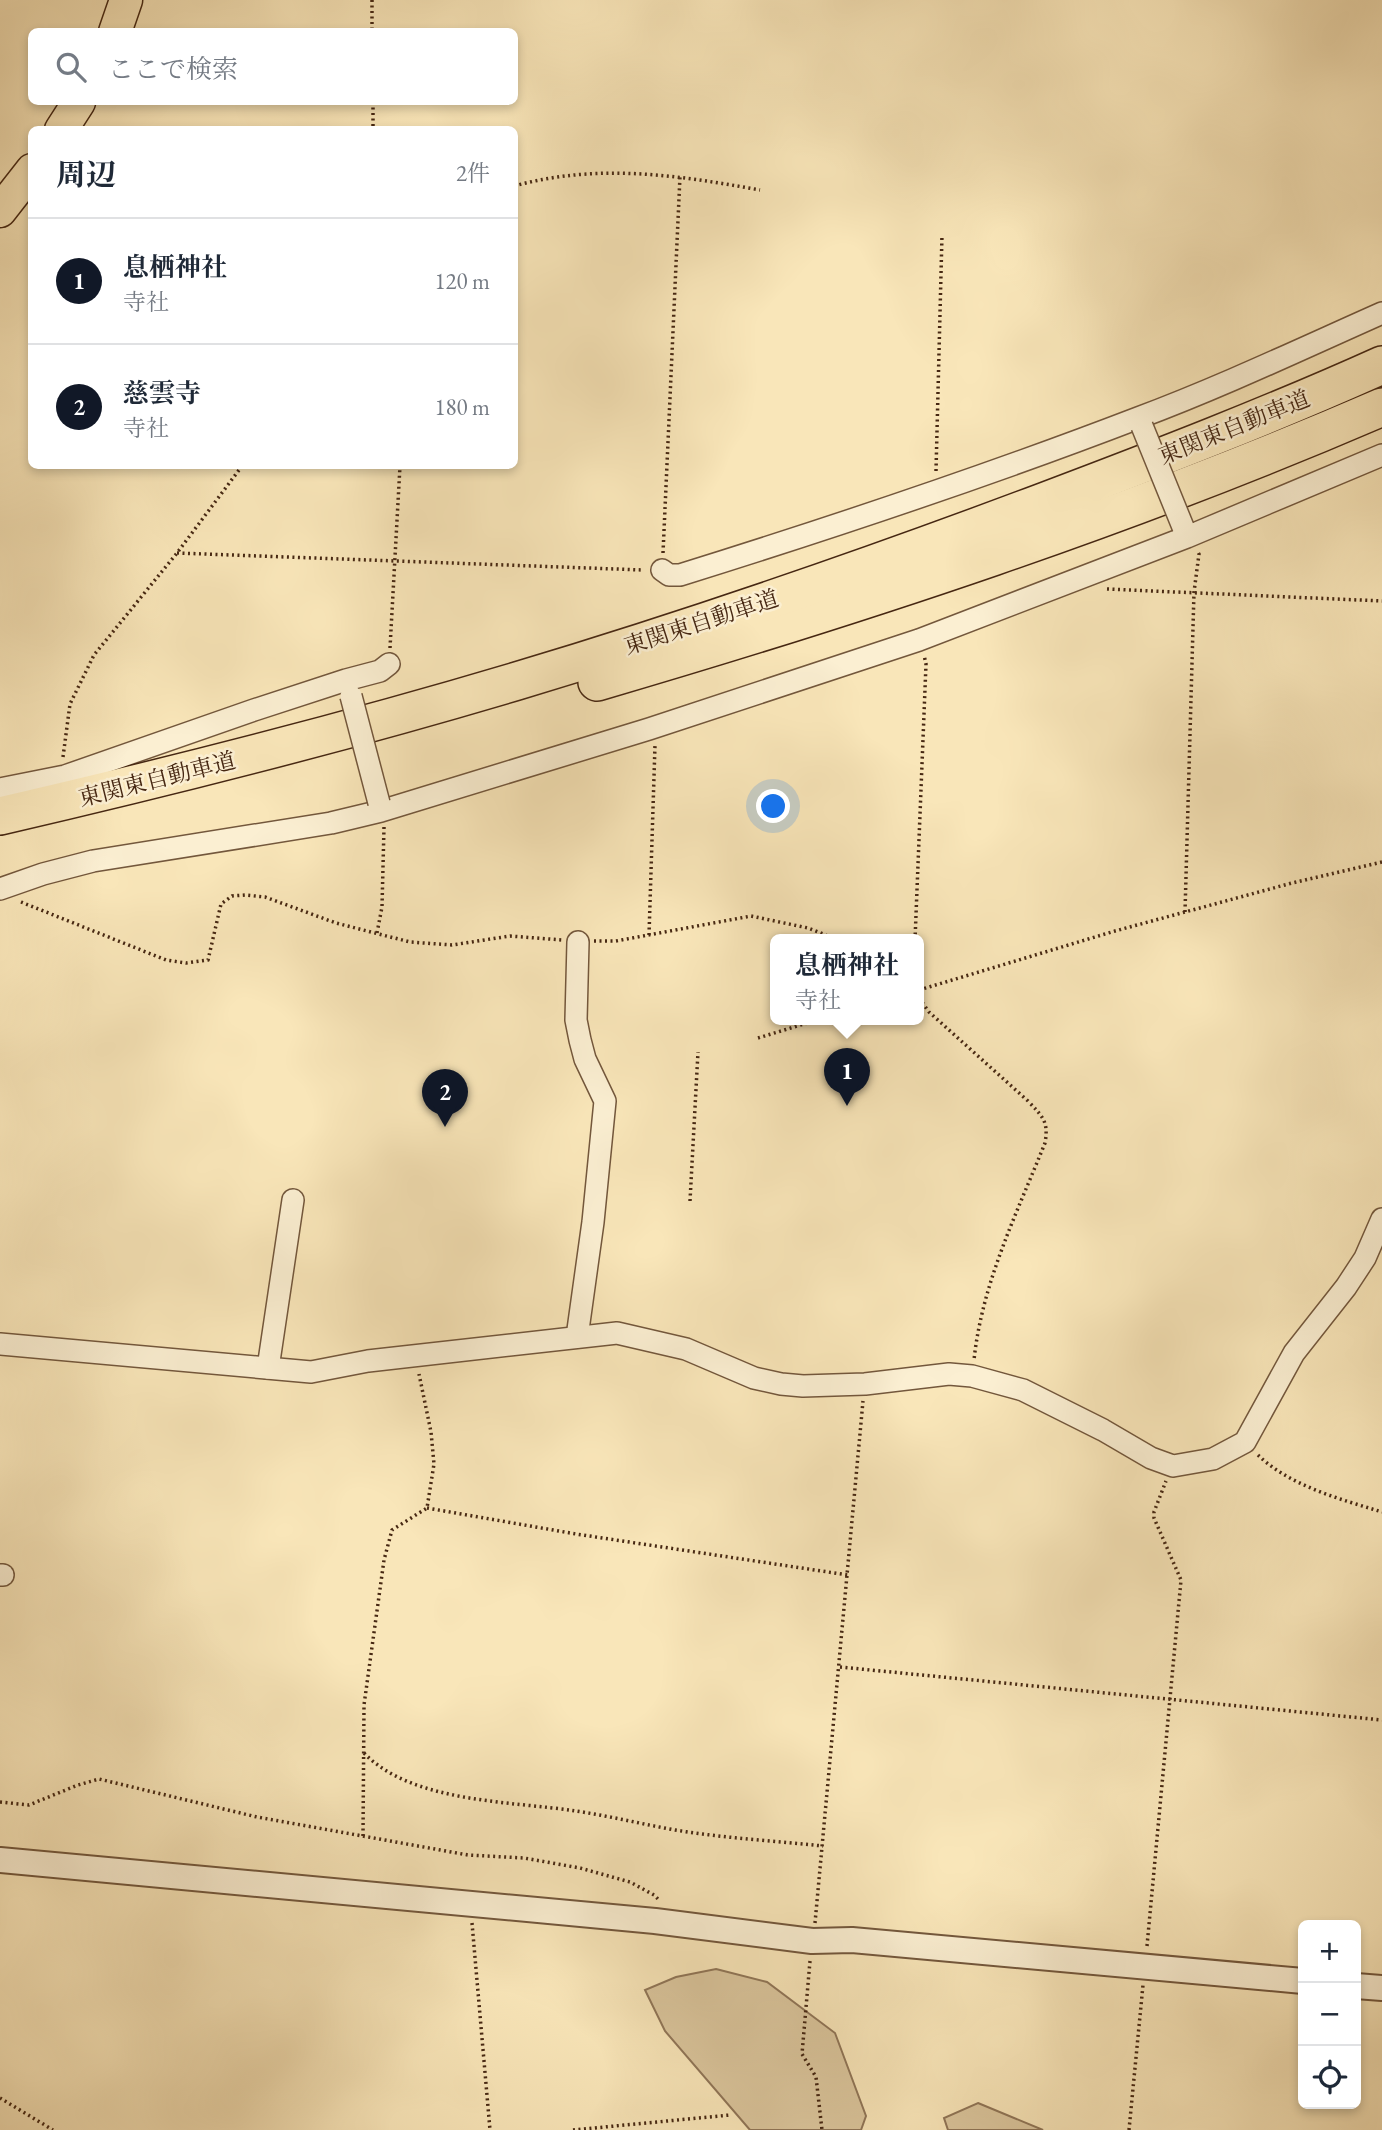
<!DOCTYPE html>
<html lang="ja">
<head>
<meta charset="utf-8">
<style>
  :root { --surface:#fff; --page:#f2f2f3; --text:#1f2937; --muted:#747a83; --line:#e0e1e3; --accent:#111827 }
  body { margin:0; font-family:"EB Garamond","Noto Serif JP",serif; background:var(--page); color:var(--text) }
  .controls { position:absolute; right:21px; bottom:21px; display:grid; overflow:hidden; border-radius:10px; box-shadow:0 4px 10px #0003 }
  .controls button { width:63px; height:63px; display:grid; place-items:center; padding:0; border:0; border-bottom:2px solid var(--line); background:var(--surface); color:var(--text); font:35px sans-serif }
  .you { position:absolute; left:774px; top:807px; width:24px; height:24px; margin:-18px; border:5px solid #fff; border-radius:50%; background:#1a73e8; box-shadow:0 0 0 10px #1a73e833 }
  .badge { display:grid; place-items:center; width:46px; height:46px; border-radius:50%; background:var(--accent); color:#fff; font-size:23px; font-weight:700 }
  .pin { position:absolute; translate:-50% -58px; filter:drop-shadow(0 2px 4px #0008) }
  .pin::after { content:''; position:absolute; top:37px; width:24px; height:21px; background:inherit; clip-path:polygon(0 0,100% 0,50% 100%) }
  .popup { position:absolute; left:770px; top:934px; width:154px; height:91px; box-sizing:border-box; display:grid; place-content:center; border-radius:10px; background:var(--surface); filter:drop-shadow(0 2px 5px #0005); font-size:23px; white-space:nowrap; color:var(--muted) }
  .popup b { font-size:26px; color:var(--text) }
  .popup::after { content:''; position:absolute; left:50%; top:100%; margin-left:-14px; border:14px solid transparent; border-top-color:var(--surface) }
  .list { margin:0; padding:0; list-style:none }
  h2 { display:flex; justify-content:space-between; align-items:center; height:91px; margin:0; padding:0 28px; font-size:30px }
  h2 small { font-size:23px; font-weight:400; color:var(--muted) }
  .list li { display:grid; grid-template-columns:46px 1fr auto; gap:21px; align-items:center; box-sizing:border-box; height:126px; padding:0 28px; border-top:2px solid var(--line) }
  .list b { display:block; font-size:26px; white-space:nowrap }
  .list p { margin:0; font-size:23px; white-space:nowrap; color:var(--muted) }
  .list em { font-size:23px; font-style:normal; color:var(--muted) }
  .icon { flex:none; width:38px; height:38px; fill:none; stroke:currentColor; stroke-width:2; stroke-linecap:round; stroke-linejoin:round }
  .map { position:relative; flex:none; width:1382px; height:2130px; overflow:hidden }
  .search { position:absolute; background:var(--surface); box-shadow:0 4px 10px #0003; left:28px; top:28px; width:490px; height:77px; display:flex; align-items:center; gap:18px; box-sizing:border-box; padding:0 24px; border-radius:10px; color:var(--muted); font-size:26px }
  .panel { position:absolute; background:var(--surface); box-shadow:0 4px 10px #0003; left:28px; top:126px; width:490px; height:343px; border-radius:10px }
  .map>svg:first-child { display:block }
</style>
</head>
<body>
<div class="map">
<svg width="1382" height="2130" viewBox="0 0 1382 2130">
  <rect width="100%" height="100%" fill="#f9e6b9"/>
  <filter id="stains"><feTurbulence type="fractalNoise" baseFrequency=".00286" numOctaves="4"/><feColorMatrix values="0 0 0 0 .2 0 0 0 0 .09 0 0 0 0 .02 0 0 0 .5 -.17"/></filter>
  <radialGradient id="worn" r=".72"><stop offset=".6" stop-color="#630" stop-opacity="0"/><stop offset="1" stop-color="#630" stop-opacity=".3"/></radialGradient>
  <g fill="#dbc69d" stroke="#907658" stroke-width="2">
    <polygon points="716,1969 767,1982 835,2033 866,2116 861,2130 750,2130 665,2031 645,1990 676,1977"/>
    <polygon points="978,2103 1043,2130 948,2130 944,2118"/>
  </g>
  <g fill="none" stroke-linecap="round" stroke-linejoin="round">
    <g stroke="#73573c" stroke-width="24">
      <g id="minor">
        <path d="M 662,570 L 669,575 L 680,575 C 834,527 987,476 1138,418 C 1221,387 1301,349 1382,313"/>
        <polyline points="0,789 65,776 254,710 346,680 380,671 389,664"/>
        <polyline points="0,889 43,874 93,861 331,823 381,811 649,729 919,640 1187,537 1382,455"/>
        <polyline points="577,1337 593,1222 605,1101 585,1059 580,1040 576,1020 578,942"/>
        <polyline points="0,1344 311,1372 368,1361 617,1333 686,1349 754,1378 781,1384 803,1386 865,1384 949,1374 972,1376 1023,1390 1103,1430 1151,1458 1173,1466 1213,1459 1245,1442 1294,1353 1346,1287 1365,1258 1382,1219"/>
        <polyline points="268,1368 293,1200"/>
        <polyline points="0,1575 3,1575"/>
      </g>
    </g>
    <g stroke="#73573c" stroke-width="28">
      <g id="tertiary">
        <polyline points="0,1860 655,1921 812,1941 852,1940 1303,1981"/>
        <polyline points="1356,1986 1382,1988"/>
      </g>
    </g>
    <g stroke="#462712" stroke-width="35">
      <g id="primary">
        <polyline points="115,32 126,0"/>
        <polyline points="61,130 79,102"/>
        <polyline points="0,211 32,170"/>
      </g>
    </g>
    <g stroke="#462712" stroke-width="40">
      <g id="motorway">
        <path d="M 597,682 C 863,604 1128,517 1382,407"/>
        <path d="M 0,816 C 173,776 346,732 517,681 C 694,628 870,567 1043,502 C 1157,459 1271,415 1382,365"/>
      </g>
    </g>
    <g stroke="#462712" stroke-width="3.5" stroke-dasharray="2 3.5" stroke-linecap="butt">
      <polyline points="372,0 372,32"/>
      <polyline points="373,102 373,130"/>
      <path d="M 514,186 C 599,163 676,175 760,190"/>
      <polyline points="936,471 942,235"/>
      <polyline points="177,553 643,570"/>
      <polyline points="663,553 680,176"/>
      <polyline points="1107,589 1382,601"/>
      <polyline points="390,648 400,466"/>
      <polyline points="63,757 70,704 94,655 177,553 242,466"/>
      <polyline points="21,902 166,960 186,963 208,960 221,904 232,896 245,895 265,897 336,923 410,942 452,945 510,936 562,940"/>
      <polyline points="1185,912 1194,592 1199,554 1197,551"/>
      <polyline points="377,933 382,907 384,827"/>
      <polyline points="649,935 655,745"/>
      <polyline points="915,940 926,664 924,655"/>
      <polyline points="594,941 616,941 751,916 808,928 838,940"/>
      <polyline points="919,990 1115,931 1292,883 1382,862"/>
      <path d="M 919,998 L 929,1012 L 1028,1101 C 1042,1116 1049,1121 1045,1143 C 1017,1213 982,1283 974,1360"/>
      <polyline points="758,1038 817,1020"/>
      <polyline points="690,1201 698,1052"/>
      <path d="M 1258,1455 C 1290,1486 1340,1499 1382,1512"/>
      <polyline points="427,1508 576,1534 848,1575"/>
      <polyline points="840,1667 1382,1720"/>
      <path d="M 364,1753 C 412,1803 511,1801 576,1811 C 609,1816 642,1824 675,1830 C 724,1838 774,1841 823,1846"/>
      <polyline points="0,1802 29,1805 78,1785 99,1779 257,1817 468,1855 524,1858 580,1868 630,1882 654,1895 659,1900"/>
      <polyline points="363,1836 364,1705 384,1560 392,1530 427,1508 434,1464 431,1432 419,1374"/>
      <polyline points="472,1923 490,2130"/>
      <polyline points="815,1923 863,1401"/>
      <polyline points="1147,1946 1181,1580 1154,1518 1154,1512 1166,1481"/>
      <polyline points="810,1961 802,2054 816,2077 822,2130"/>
      <polyline points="0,2098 53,2130"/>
      <polyline points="573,2130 730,2115"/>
      <polyline points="1129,2130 1143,1985"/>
    </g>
    <use href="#minor" stroke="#fbefd2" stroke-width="21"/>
    <use href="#tertiary" stroke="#fbefd2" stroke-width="24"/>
    <use href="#primary" stroke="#f9e6b9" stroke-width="32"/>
    <use href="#motorway" stroke="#f9e6b9" stroke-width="37"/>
    <g stroke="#73573c" stroke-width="24" stroke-linecap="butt">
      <g id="minor-bridge">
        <polyline points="1142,426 1183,527"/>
        <polyline points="351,696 379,803"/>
      </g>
    </g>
    <use href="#minor-bridge" stroke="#fbefd2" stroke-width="21"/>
  </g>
  <g text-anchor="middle" stroke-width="5" stroke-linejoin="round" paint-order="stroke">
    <g font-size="23" fill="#462712" stroke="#fbefd2">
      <text transform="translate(1234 427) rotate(-22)" y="8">東関東自動車道</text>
      <text transform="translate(701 622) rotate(-18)" y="8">東関東自動車道</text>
      <text transform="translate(157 779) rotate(-14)" y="8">東関東自動車道</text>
    </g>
  </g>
  <rect width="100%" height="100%" filter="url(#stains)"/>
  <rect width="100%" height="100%" fill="url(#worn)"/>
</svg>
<div class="controls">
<button>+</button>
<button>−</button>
<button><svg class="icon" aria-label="locate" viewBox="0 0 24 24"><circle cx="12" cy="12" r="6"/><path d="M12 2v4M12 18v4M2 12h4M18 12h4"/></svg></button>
</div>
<div class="you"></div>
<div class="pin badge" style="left:847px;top:1106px">1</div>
<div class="popup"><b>息栖神社</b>寺社</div>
<div class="pin badge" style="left:445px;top:1127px">2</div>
<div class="search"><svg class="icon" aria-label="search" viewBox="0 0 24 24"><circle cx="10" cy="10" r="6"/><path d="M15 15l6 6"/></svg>ここで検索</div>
<section class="panel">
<h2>周辺<small>2件</small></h2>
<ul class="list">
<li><span class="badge">1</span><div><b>息栖神社</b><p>寺社</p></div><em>120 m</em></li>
<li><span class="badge">2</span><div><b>慈雲寺</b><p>寺社</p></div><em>180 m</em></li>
</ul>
</section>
</div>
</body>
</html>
